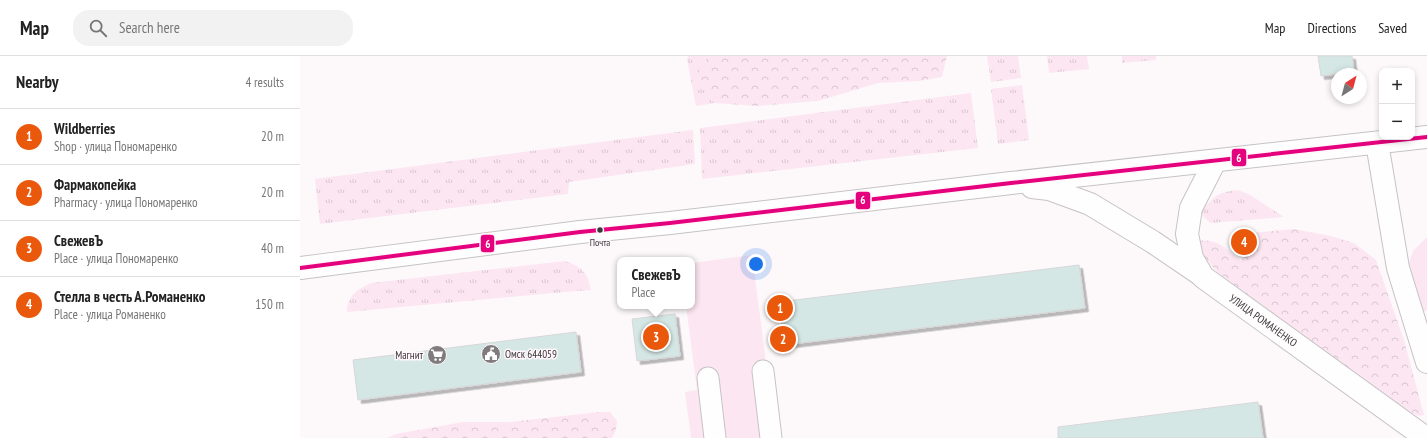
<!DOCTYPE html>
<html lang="en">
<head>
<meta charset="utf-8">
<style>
  :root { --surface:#fff; --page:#f2f2f2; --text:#222; --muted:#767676; --line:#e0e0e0; --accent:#ea580c }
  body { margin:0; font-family:"PT Sans Narrow",sans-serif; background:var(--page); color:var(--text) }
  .controls { position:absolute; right:12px; top:12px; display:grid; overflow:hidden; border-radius:8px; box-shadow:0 2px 6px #0003 }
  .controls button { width:36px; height:36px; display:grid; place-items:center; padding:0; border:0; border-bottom:1px solid var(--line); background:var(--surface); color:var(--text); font:20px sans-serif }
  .compass { position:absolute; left:1031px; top:12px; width:36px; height:36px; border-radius:50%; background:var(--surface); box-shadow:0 2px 6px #0003; rotate:36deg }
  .you { position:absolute; left:456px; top:208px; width:14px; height:14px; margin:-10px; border:3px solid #fff; border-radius:50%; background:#1a73e8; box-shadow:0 0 0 6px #1a73e833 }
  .badge { display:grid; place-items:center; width:26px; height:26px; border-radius:50%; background:var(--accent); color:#fff; font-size:13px; font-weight:700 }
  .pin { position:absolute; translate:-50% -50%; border:2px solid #fff; box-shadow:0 1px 4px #0006 }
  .popup { position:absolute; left:317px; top:201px; width:78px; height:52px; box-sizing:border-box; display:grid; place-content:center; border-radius:8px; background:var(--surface); filter:drop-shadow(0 1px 3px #0005); font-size:13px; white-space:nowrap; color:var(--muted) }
  .popup b { font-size:15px; color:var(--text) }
  .popup::after { content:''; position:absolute; left:50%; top:100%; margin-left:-8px; border:8px solid transparent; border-top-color:var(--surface) }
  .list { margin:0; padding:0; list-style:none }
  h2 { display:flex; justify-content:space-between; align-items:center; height:52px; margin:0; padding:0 16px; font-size:17px }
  h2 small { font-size:13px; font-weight:400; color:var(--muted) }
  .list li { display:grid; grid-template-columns:26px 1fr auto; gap:12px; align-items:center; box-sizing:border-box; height:56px; padding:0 16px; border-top:1px solid var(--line) }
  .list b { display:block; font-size:15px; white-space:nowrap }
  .list p { margin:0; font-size:13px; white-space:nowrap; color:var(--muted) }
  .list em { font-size:13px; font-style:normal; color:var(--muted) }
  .icon { flex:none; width:22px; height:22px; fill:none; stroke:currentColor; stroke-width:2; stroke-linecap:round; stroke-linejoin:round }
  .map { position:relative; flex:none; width:1127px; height:382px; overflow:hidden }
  header { display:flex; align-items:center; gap:24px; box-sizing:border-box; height:56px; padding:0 20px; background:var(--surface); border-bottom:1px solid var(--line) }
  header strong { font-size:19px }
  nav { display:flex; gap:22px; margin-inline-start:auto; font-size:14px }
  .search { width:280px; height:36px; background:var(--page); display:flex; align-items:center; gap:10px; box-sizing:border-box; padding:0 14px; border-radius:16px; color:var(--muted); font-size:15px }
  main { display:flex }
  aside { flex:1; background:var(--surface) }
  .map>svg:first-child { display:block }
</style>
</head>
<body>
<header>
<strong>Map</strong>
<div class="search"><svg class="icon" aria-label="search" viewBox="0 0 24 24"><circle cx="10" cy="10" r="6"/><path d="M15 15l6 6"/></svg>Search here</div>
<nav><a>Map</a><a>Directions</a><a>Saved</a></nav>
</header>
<main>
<aside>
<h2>Nearby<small>4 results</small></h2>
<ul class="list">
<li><span class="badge">1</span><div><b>Wildberries</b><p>Shop · улица Пономаренко</p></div><em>20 m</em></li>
<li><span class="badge">2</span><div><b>Фармакопейка</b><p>Pharmacy · улица Пономаренко</p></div><em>20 m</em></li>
<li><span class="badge">3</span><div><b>СвежевЪ</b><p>Place · улица Пономаренко</p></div><em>40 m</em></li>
<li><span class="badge">4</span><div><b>Стелла в честь А.Романенко</b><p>Place · улица Романенко</p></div><em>150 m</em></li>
</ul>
</aside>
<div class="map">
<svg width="1127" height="382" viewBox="0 0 1127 382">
  <defs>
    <pattern id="grass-tufts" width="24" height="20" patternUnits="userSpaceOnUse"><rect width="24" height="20" fill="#fce6f1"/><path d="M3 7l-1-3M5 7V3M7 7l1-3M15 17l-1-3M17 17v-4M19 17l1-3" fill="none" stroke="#d9c6cf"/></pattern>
    <pattern id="forest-crowns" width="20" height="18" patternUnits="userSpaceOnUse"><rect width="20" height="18" fill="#fce6f1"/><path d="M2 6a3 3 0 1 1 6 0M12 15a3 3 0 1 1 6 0" fill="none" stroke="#d9c6cf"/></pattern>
    <filter id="shadow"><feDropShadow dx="3.5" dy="3.5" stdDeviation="0" flood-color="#0004"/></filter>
  </defs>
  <rect width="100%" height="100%" fill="#fdf9fb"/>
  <g fill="url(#grass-tufts)">
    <polygon points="388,0 411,0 407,2 406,38 415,47 396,50 387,3"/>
    <polygon points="687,0 718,0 721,22 691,26"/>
    <polygon points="747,0 787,0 789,13 749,17"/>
    <polygon points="822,0 856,0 856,4 822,7"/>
    <polygon points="722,29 729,84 698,88 691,33"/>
    <polygon points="671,37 678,92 402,123 400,72"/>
    <polygon points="393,74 395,108 269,126 268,138 20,168 15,123"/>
    <path d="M 938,134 L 950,139 L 984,161 L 910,167 L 900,157 C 913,141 917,136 938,134 Z"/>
    <path d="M 265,205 C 282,211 288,217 291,234 L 264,236 L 47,256 C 47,239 58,233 71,227 Z"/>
  </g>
  <g fill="url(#forest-crowns)">
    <polygon points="411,0 647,0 642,21 619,25 578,27 518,45 457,50 415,47 406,38 397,19 407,2"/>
    <path d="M 993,173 L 1031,180 L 1054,187 L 1076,204 L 1104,284 L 1124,359 L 1118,360 L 1075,335 L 968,254 L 917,216 L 898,193 L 897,185 C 919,182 925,193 941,205 L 956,183 L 953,177 Z"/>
    <polygon points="299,356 310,356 317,365 316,374 312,382 87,382 96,378 163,366 210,366"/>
  </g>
  <g fill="#fce6f1">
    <polygon points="1127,181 1127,254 1124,256 1108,210 1113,195"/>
    <polygon points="452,199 476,382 391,382 385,336 397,334 386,250 392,250 392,207"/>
  </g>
  <g fill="#d5e7e4" stroke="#d6d7d8" filter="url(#shadow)">
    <polygon points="1018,0 1052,0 1054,16 1021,20"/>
    <polygon points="779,209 785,252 484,289 479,246"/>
    <polygon points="375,258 380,300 337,305 332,263"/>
    <polygon points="276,276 281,316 58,344 53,304"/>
    <polygon points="958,346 963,382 758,382 758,371"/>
  </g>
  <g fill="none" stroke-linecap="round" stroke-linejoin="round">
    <g stroke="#c6c3c4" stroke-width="23">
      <g id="minor">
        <polyline points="463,315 471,382"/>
        <polyline points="408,322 415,382"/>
      </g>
    </g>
    <g stroke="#c6c3c4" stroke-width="24">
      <g id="major">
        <polyline points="1077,87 1098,212 1127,306"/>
        <path id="s1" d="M 915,105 L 891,152 L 887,178 L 892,202 L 903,221 L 1126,382"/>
        <polyline points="732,131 749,133 790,148 853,186 900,218"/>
        <polyline points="0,212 280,176 370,167 711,127 1127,81"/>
      </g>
    </g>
    <use href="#minor" stroke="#fffefe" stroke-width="21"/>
    <use href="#major" stroke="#fffefe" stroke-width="22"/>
    <g stroke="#fff7fb" stroke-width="7">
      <polyline id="bus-1" points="0,212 280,176 370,167 711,127 1127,81"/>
    </g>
    <use href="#bus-1" stroke="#e5007d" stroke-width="4"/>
  </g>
  <defs>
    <g id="civic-disc" transform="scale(1)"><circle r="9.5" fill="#807c7e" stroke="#fff7fb"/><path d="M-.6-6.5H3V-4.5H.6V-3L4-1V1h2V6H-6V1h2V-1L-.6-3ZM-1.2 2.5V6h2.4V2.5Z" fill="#fff"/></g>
    <g id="supermarket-disc" transform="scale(1)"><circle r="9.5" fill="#807c7e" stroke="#fff7fb"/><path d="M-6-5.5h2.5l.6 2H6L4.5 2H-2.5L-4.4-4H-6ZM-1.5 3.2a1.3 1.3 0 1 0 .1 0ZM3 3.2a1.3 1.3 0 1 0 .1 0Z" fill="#fff"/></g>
  </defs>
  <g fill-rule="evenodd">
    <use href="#civic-disc" x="191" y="298"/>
    <use href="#supermarket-disc" x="137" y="299"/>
  </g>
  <circle fill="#3d383a" stroke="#fff7fb" stroke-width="1.5" cx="300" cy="174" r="3.5"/>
  <g text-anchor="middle" stroke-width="3" stroke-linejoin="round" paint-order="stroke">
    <g font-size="10" fill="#3d383a" stroke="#fff7fb">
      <text x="300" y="190">Почта</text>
    </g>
    <g font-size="11" fill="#3d383a" stroke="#fff7fb">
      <text dy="4" stroke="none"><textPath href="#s1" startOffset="200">УЛИЦА РОМАНЕНКО</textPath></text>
    </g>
    <g font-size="11" fill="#3d383a" stroke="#fff7fb" text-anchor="start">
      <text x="205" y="302">Омск 644059</text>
      <text x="123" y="303" text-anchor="end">Магнит</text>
    </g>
  </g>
  <g stroke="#fff7fb" stroke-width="1.5">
    <rect x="931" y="92" width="16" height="19" rx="4" fill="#e5007d"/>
    <rect x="555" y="135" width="16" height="19" rx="4" fill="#e5007d"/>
    <rect x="180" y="178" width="15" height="19" rx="4" fill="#e5007d"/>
  </g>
  <g font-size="11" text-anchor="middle" font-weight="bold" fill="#fff">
    <text x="939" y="106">6</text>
    <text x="563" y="148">6</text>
    <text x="188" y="192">6</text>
  </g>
</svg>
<div class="controls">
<button>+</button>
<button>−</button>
</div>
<svg class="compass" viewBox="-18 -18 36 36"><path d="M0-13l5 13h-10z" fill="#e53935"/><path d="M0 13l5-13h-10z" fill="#767676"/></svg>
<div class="you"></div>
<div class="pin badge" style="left:480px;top:252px">1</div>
<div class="pin badge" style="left:483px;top:283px">2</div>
<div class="pin badge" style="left:356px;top:281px">3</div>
<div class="popup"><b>СвежевЪ</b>Place</div>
<div class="pin badge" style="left:944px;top:186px">4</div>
</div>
</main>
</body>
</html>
